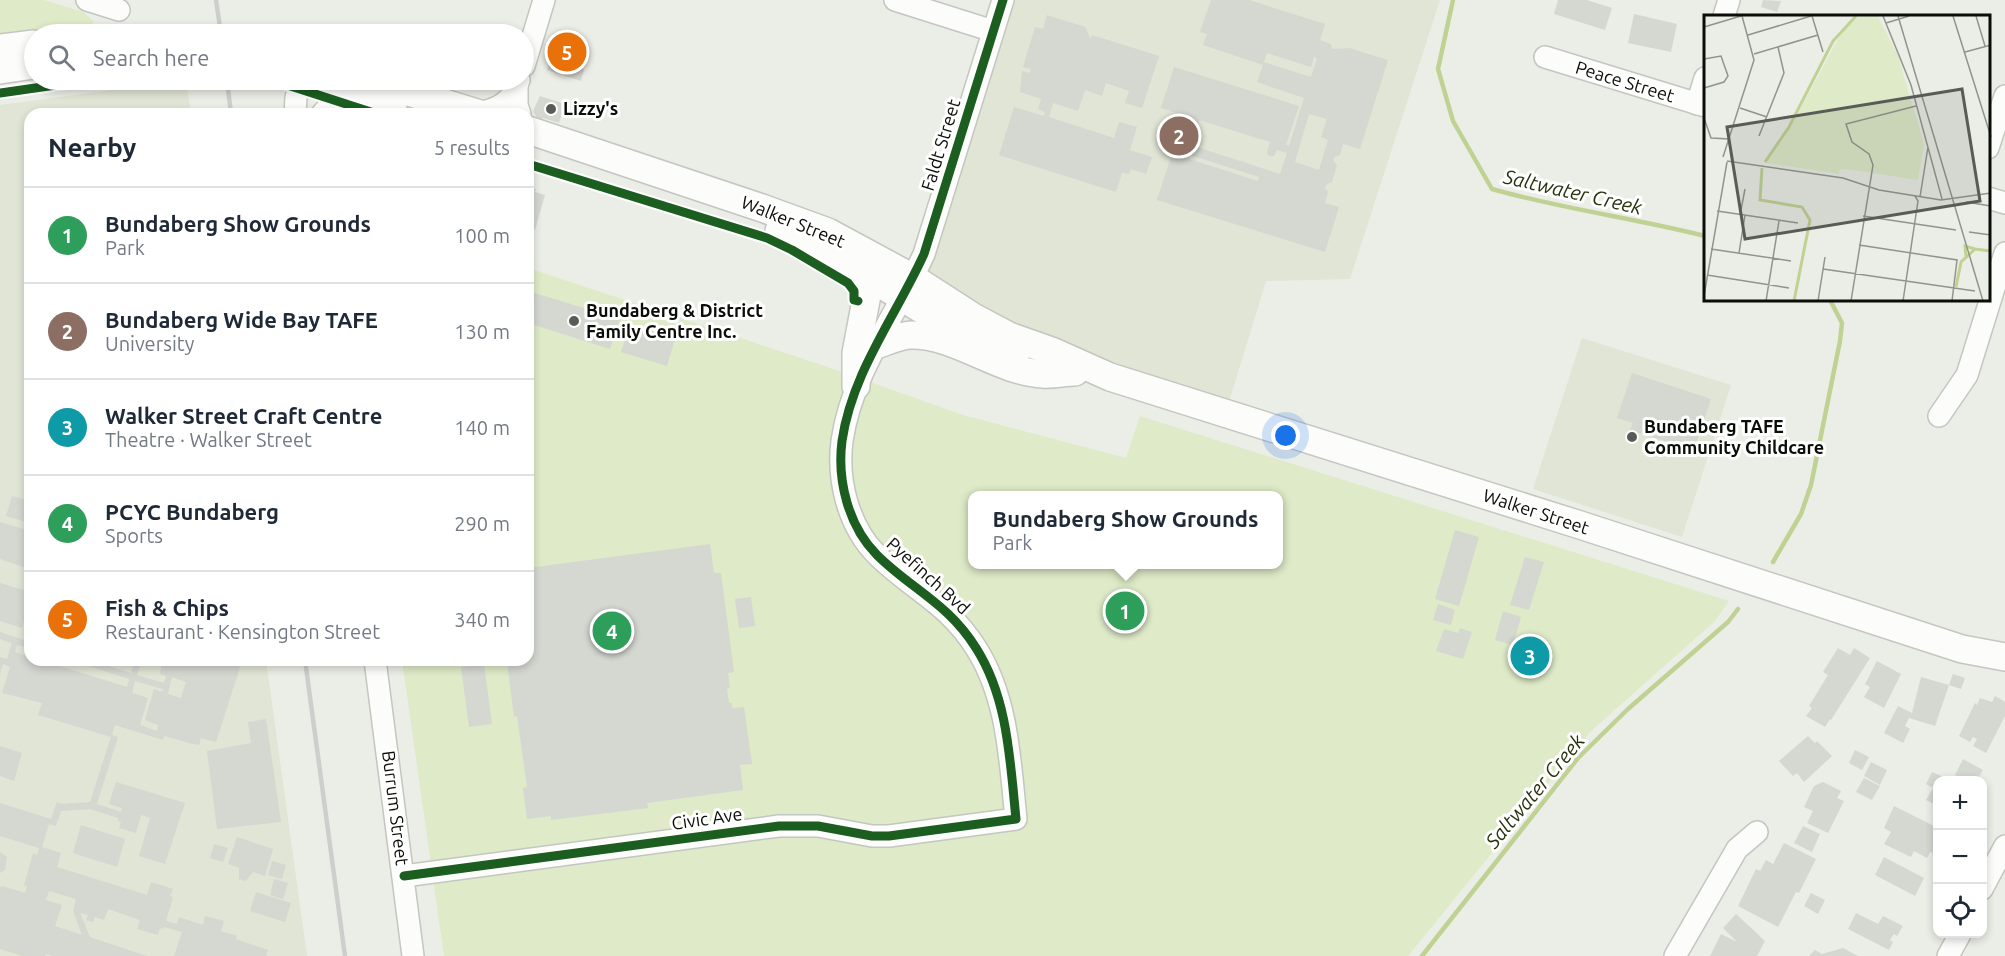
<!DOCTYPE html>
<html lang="en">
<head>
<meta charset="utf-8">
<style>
  :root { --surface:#fff; --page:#f2f2f3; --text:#1f2937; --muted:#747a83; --line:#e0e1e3; --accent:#595c56 }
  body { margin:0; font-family:Ubuntu,sans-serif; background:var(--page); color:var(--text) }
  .controls { position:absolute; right:18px; bottom:18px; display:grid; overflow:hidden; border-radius:12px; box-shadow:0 3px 9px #0003 }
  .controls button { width:54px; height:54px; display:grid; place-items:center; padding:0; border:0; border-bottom:2px solid var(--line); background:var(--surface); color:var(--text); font:30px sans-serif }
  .you { position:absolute; left:1286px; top:436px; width:21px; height:21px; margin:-15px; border:4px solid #fff; border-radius:50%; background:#1a73e8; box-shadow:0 0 0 9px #1a73e833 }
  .badge { display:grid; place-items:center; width:39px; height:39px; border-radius:50%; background:var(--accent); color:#fff; font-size:20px; font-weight:700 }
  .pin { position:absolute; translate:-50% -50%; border:3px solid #fff; box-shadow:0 2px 6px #0006 }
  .popup { position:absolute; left:968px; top:491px; width:315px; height:78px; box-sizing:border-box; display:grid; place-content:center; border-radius:12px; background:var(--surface); filter:drop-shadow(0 2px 4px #0005); font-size:20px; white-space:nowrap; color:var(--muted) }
  .popup b { font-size:22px; color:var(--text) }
  .popup::after { content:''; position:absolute; left:50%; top:100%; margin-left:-12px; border:12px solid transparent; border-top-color:var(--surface) }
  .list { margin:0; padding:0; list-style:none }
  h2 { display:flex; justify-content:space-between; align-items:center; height:78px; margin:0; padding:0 24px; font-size:26px }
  h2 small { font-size:20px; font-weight:400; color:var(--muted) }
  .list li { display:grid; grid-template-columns:39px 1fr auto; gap:18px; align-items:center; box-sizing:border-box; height:96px; padding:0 24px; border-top:2px solid var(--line) }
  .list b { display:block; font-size:22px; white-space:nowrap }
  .list p { margin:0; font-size:20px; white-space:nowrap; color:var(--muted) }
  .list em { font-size:20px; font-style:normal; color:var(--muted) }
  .icon { flex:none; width:33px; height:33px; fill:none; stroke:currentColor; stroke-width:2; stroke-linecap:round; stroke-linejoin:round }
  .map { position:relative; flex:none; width:2005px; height:956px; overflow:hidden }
  .search { position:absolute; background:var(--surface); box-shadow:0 3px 9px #0003; left:24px; top:24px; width:510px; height:66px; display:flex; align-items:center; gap:15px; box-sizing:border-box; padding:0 21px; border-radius:33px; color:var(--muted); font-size:22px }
  .panel { position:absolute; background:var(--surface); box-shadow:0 3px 9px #0003; left:24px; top:108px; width:510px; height:558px; border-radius:18px }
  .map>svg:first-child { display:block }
</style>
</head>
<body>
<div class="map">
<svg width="2005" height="956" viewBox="0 0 2005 956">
  <rect width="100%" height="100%" fill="#ebeee6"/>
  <g fill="#e0e5d5">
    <polygon points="1005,0 1440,0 1350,279 1266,281 1226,412 1110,375 915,278"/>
    <polygon points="186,80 191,114 30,114 30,660 266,660 307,956 0,956 0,105"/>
    <polygon points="1582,338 1731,385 1682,537 1533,489"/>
  </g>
  <g fill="#deeac8" fill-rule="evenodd">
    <polygon points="0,0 44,0 83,12 94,22 87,27 0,34"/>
    <path d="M 528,268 L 822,365 L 963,415 L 1126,458 L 1140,416 L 1729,601 L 1715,621 L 1591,731 L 1408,956 L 444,956 L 402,660 L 528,660 ZM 972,496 L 1278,496 L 1278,564 L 972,564 Z"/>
  </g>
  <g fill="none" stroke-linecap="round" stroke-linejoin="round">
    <g stroke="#c0d293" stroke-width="4.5">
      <path d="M 1453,0 L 1438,69 L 1453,121 L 1492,189 C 1562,209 1634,218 1705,236"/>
      <polyline points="1773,562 1801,514 1811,485 1840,341 1842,323 1830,300"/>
      <polyline points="1422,956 1578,758 1628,709 1728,622 1738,609"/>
    </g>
  </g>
  <g fill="#d5d7d1" fill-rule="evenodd">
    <path d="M 1211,0 L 1249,0 L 1325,24 L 1320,40 L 1331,44 L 1332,49 L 1349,48 L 1388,60 L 1360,149 L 1343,144 L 1340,155 L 1335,157 L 1333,160 L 1337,165 L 1332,182 L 1327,184 L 1325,188 L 1328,192 L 1325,203 L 1339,207 L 1325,252 L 1157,200 L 1172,154 L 1174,155 L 1178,143 L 1181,143 L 1186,130 L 1183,127 L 1186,116 L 1161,108 L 1174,67 L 1299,106 L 1286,145 L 1289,146 L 1304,98 L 1257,82 L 1263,65 L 1203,45 L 1207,34 L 1200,32 ZM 1267,53 L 1311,67 L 1314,57 L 1317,58 L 1311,77 L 1264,62 ZM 1309,114 L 1327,119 L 1321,137 L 1328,140 L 1319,170 L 1295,162 ZM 1199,120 L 1270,142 L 1267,153 L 1269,156 L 1274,156 L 1277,150 L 1287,153 L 1280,174 L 1191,145 ZM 1187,154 L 1259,177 L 1258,181 L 1186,158 Z"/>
    <polygon points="1558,0 1587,0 1612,8 1605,30 1554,14"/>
    <polygon points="1763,0 1781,1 1777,12 1761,7"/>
    <polygon points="1634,14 1677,24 1671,52 1628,43"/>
    <polygon points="1047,15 1085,27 1091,39 1092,35 1159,56 1142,108 1125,103 1129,91 1106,83 1102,96 1085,90 1078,111 1053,103 1049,117 1114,138 1119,122 1137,127 1130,150 1152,157 1146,174 1131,169 1129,174 1122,173 1116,192 999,155 1014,107 1044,116 1045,112 1038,109 1041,99 1020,92 1022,71 1030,73 1031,69 1023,67 1035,27 1043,29"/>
    <polygon points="560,30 585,38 576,67 584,69 581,81 547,70"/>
    <polygon points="540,96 565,104 559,123 543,118 543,120 537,118 533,111"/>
    <polygon points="528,186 536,189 535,192 545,195 535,230 528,228"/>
    <polygon points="528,291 620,319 610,349 528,323"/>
    <polygon points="630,325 675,339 667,366 621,352"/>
    <polygon points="1632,373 1711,399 1694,450 1630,430 1633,423 1617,418"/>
    <polygon points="12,496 30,501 30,523 6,516"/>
    <polygon points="0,522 30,531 30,569 0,559"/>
    <polygon points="1455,530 1479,537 1459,606 1435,599"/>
    <polygon points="710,544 714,573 721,573 734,672 728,673 730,688 727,689 729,703 732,703 732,708 744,707 752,764 740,765 743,790 647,803 648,808 551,820 551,816 527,819 523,788 527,787 517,716 514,717 507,662 528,660 528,568"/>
    <polygon points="1525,557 1544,562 1529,610 1510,605"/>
    <polygon points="0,583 30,592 30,601 22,628 0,621"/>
    <polygon points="751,597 755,626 739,628 735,599"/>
    <polygon points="1438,604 1455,610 1451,625 1433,620"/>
    <polygon points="1503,611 1521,617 1513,645 1495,640"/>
    <polygon points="1460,628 1472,632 1463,659 1436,651 1444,629 1458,633"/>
    <path d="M 0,632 L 30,642 L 30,648 L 17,645 L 15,652 L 30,657 L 30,660 L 40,660 L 127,687 L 129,679 L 70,660 L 89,660 L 131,673 L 135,660 L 142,660 L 137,675 L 164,683 L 166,676 L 160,674 L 163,660 L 228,660 L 241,664 L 216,742 L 201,738 L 199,745 L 193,744 L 164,736 L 163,740 L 115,725 L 112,735 L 118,737 L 97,804 L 121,812 L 122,808 L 109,804 L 116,782 L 185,803 L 165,864 L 139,856 L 150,818 L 141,815 L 136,833 L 119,828 L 121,822 L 118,821 L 118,818 L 90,809 L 61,811 L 56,826 L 49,824 L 42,847 L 61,853 L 57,867 L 147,895 L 151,882 L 173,889 L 170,896 L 173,897 L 166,921 L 177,924 L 179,917 L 203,925 L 205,916 L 224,921 L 221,931 L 237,936 L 236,939 L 268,950 L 266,956 L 174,956 L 182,932 L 164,927 L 164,929 L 160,928 L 158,935 L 137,929 L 140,920 L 108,909 L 104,920 L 95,917 L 93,922 L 86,920 L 88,915 L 80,913 L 90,937 L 147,956 L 52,956 L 46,954 L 45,956 L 22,956 L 0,949 L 0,887 L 2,886 L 25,893 L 27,886 L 24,885 L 33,853 L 37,855 L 39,848 L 0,836 L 0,803 L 51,819 L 57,802 L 62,804 L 90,802 L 111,737 L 38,715 L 42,703 L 2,693 L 10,667 L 3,664 L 0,673 L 0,657 L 7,659 L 12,643 L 0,639 ZM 172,677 L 186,682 L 181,698 L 168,694 ZM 135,681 L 163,689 L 162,692 L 154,689 L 145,720 L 158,725 L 157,731 L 140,725 L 148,698 L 132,693 ZM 49,891 L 76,899 L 73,911 L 82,935 L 55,926 L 62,905 L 46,900 Z"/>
    <polygon points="1838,648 1850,655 1854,648 1870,658 1831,720 1830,719 1825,727 1806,716 1812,708 1809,706 1828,675 1823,672"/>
    <polygon points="1877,661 1901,674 1884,708 1864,697 1870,687 1865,684"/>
    <polygon points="484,664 492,724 469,727 461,667"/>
    <polygon points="1953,674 1965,678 1961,689 1949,685"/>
    <polygon points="1921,677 1949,685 1935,726 1909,718 1905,726 1910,729 1903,743 1884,733 1898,706 1912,713"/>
    <polygon points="1995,696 2005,702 2005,716 1986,753 1973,746 1977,739 1973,737 1970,742 1959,736 1975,703 1977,705 1980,698 1992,702"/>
    <polygon points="266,719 281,822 217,829 207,751 251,743 248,722"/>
    <polygon points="1808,736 1815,743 1817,741 1832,756 1804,782 1797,773 1793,776 1779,761"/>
    <polygon points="0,746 22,753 14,781 0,776"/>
    <polygon points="1855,750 1869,757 1862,770 1849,763"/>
    <polygon points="1963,759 1983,770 1977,780 1966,780 1955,775"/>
    <polygon points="1871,762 1887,770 1880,785 1864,776"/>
    <polygon points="1932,772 1950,780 1938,780 1938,806 1926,800 1933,788 1926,784"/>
    <polygon points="1864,778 1880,786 1872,800 1856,792"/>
    <polygon points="1823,782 1841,791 1837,798 1844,801 1828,833 1807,823 1813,811 1804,807 1814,786"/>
    <polygon points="1894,806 1938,828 1938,845 1934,853 1930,852 1927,858 1914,851 1911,857 1884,844 1891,832 1884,828"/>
    <polygon points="81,825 125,839 117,867 73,853"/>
    <polygon points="1803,826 1820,834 1812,852 1794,843"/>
    <polygon points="237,837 273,849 265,876 253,872 246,881 239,879 239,868 228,864"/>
    <polygon points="1784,843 1816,859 1799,893 1796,892 1778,927 1738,906 1756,869 1760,871 1766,860 1773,864"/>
    <polygon points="214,844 228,848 223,862 210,858"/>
    <polygon points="0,852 7,857 5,870 0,873"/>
    <polygon points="1884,857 1924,878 1915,896 1875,875"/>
    <polygon points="272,861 286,865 282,879 268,875"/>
    <polygon points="274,879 288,883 283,899 270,895"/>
    <polygon points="256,892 291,903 285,922 250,911"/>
    <polygon points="1811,893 1825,900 1818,914 1804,906"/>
    <polygon points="1856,913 1878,924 1883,916 1903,926 1897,936 1894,934 1890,940 1893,942 1889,950 1848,929"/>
    <polygon points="1736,914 1765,941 1757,956 1710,956 1721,934 1737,942 1723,928"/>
    <polygon points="1843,948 1858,956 1809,956 1815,950 1822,954"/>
  </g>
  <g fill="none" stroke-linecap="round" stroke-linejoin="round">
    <g stroke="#c4c6c1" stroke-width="24">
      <g id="minor">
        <polyline points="87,0 119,10"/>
        <polyline points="895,0 993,31"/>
        <polyline points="1724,16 1729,0"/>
        <polyline points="1545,57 1705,106"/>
        <polyline points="524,66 544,0"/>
        <polyline points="517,87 517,105 520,114"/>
        <polyline points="1697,104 1705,78"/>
        <path d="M 478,113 C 499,109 513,101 519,80"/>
        <polyline points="295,114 296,98 300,80"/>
        <path d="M 322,114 C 332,102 343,97 358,94"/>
        <polyline points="1988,148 2005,96"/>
        <polyline points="1988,198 2005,203"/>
        <polyline points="1939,416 1967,375 2005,253"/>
        <polyline points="375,660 413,956"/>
        <path d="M 404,876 L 779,826 L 818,826 L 872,836 L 889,836 L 1016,819 C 1010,761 1008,698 976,648 C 948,603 911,589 877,555 C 848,526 837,480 842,441 C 852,372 896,316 924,254 L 1003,0"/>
        <polyline points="1982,889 2005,846"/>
        <polyline points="1675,956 1737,849 1757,832"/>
        <polyline points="1948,956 1960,934"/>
      </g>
    </g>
    <g stroke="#c4c6c1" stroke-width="30">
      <g id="major">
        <polyline points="0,48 34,44"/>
        <polyline points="0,70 34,65"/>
        <polyline points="315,80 393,106"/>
        <polyline points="370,80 480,114"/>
        <polyline points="528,130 762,208 828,232 913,278 975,318 1009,336 1054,352 1110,377 1577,524 1962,649 2005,657"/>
        <path d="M 779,231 C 863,262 931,327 1015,356"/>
        <path d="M 876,345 C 888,341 900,335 912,335 C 957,335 999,372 1043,374 C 1053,375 1065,372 1075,372"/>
        <polyline points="856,386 856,353 867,295 865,274"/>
      </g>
    </g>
    <use href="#minor" stroke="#fcfcfb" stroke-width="21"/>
    <use href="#major" stroke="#fcfcfb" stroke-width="27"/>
    <g stroke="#cdcfcc" stroke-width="4.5">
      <polyline points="216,0 221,34"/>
      <polyline points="227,80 231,114"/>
      <polyline points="305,660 345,956"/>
    </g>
    <g stroke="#fff" stroke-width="13">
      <g id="cycleway">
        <polyline points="272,80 377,114"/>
        <polyline points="0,93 91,80"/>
        <polyline points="528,164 767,238 792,250 848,283 854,291 854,300 858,301"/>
        <path d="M 404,876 L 779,826 L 818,826 L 872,836 L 889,836 L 1016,819 C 1010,761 1008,698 976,648 C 948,603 911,589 877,555 C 848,526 837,480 842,441 C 852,372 896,316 924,254 L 1003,0"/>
      </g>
    </g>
    <use href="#cycleway" stroke="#1b5e20" stroke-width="9"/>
  </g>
  <g fill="#595c56" stroke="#fff" stroke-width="2">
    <circle cx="551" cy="109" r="6"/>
    <circle cx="574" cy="321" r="6"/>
    <circle cx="1632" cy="437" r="6"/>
  </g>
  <g text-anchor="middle" stroke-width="6" stroke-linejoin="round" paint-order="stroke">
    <g font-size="18" fill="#0b0d08" stroke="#fff">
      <text transform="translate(1625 82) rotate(17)" y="6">Peace Street</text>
      <text transform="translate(941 145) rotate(-73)" y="6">Faldt Street</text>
      <text transform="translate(793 222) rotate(22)" y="6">Walker Street</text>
      <text transform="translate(1536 512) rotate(18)" y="6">Walker Street</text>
      <text transform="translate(928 576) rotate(42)" y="6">Pyefinch Bvd</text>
      <text transform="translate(395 808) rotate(83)" y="6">Burrum Street</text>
      <text transform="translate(707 819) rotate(-8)" y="6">Civic Ave</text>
    </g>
    <g font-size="18" font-weight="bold" fill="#0b0d08" stroke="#fff" text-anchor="start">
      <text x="563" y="115">Lizzy's</text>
      <text x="586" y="317">Bundaberg &amp; District<tspan x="586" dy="21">Family Centre Inc.</tspan></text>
      <text x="1644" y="433">Bundaberg TAFE<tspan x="1644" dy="21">Community Childcare</tspan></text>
    </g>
    <g font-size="20" font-style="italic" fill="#28320d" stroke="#fff">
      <text transform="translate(1573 192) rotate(13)" y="7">Saltwater Creek</text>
      <text transform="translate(1535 791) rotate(-50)" y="7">Saltwater Creek</text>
    </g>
  </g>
  <g transform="translate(1704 15)">
    <rect width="286" height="286" fill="#ebeee6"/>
    <path d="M 174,1 L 194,41 L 220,129 L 214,165 L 155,156 L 136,154 L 135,159 L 62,148 L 86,113 L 140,13 L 153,2 Z" fill="#deeac8"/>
    <path fill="none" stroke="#c0d293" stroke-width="3" d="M 61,147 L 85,112 L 129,26 L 152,1M 58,153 L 56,185 L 98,192 L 106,205 L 90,286M 262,241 L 261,231 L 271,234M 252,272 L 257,247 L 271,234 L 287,236"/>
    <path fill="none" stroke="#91948d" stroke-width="1.5" d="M 108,1 L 119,37M 179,1 L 207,70 L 238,184M 194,1 L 279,286M 249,1 L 287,122M 272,1 L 281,31M 182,8 L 205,1M 0,12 L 37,1M 44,20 L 107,1M 261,37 L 287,30M 50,39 L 114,20M 0,44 L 17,41 L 24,61 L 20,67 L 0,73M 36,93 L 63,102M 0,103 L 7,123 L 26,124M 55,121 L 80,58 L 74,32M 19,142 L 50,45 L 38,1M 23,146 L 139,163 L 175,175 L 237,185 L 287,178M 216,182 L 224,132M 262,187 L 287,191M 13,196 L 94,208M 36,200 L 41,174M 159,201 L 252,215M 265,217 L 287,220M 155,230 L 253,245 L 248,286M 7,234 L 87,246M 35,238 L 41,200M 119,254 L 271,276M 3,260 L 85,273M 0,281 L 23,147M 62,286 L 75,206M 114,286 L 121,242M 147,286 L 169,150 L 165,139 L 148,127 L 142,109 L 212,91M 199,286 L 214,186 L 211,181"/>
    <path fill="#595c56" fill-opacity="0.15" stroke="#595c56" stroke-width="3" d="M 258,74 L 276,186 L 41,224 L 23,112 Z"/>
    <rect width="286" height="286" fill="none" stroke="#0b0d08" stroke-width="3"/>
  </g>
</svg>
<div class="controls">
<button>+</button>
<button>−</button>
<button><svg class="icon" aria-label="locate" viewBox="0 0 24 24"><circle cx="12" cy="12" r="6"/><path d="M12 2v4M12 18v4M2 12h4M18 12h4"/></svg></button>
</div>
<div class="you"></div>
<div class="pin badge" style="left:1125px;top:611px;background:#2e9e5b">1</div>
<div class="popup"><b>Bundaberg Show Grounds</b>Park</div>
<div class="pin badge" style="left:1179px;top:136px;background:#8d6e63">2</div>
<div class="pin badge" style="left:1530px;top:656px;background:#0f9aa8">3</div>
<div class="pin badge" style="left:612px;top:631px;background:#2e9e5b">4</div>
<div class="pin badge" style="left:567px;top:52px;background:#e8710a">5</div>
<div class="search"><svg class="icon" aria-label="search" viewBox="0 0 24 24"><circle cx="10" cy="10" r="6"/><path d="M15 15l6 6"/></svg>Search here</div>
<section class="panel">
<h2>Nearby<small>5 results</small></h2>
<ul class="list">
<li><span class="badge" style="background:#2e9e5b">1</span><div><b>Bundaberg Show Grounds</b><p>Park</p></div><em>100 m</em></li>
<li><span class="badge" style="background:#8d6e63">2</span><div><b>Bundaberg Wide Bay TAFE</b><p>University</p></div><em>130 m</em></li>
<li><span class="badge" style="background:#0f9aa8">3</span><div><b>Walker Street Craft Centre</b><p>Theatre · Walker Street</p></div><em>140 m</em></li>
<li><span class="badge" style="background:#2e9e5b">4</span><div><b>PCYC Bundaberg</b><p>Sports</p></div><em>290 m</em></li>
<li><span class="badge" style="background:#e8710a">5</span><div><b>Fish &amp; Chips</b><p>Restaurant · Kensington Street</p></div><em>340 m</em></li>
</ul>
</section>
</div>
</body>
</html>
